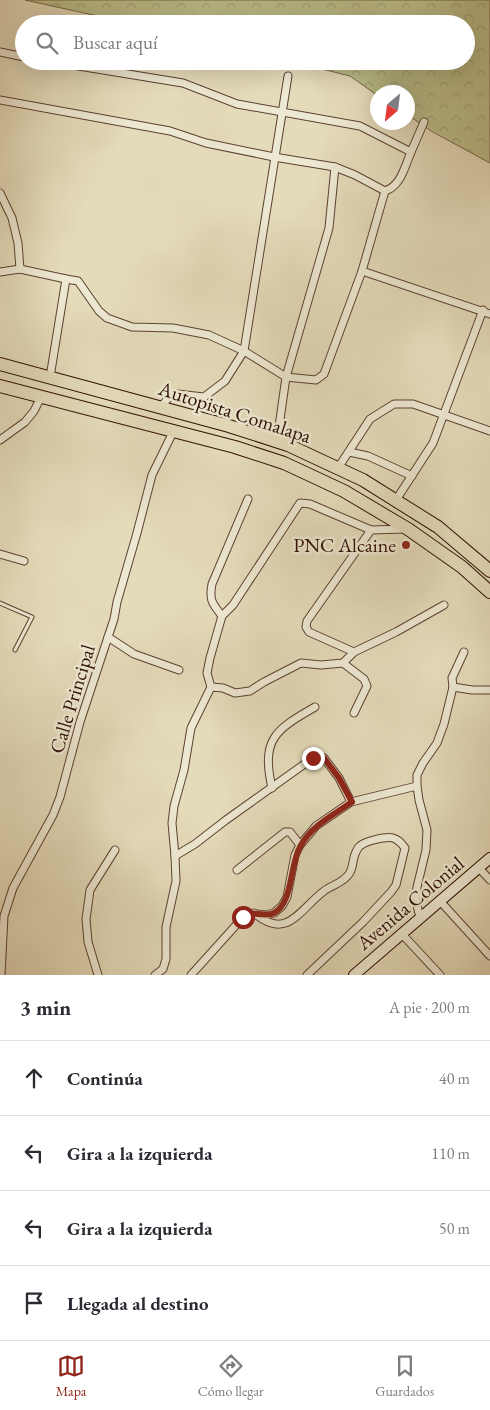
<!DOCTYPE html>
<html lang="es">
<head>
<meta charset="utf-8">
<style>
  :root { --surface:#fff; --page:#f2f2f3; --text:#2b2b33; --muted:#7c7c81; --line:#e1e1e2; --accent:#8f2418 }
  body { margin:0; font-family:"EB Garamond",serif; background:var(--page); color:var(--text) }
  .compass { position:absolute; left:370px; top:85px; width:45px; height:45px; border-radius:50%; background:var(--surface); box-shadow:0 5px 20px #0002; rotate:208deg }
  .stop { position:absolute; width:15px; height:15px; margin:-11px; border:4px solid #8f2418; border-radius:50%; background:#fff }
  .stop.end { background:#8f2418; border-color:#fff; box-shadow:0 1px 5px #0008 }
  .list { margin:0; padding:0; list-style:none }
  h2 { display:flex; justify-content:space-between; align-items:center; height:65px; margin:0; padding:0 20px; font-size:21px }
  h2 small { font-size:16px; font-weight:400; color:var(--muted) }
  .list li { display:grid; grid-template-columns:32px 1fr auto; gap:15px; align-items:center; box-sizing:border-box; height:75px; padding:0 20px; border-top:1px solid var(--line) }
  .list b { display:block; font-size:19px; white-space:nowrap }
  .list em { font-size:16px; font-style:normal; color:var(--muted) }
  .icon { flex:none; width:28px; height:28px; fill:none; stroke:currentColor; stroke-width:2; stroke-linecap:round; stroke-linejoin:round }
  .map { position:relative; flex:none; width:490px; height:975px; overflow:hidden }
  .search { position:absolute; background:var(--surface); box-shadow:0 5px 20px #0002; left:15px; right:15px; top:15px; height:55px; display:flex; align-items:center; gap:12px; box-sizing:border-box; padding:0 18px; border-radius:28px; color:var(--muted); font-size:19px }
  .sheet { height:365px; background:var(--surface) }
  nav { display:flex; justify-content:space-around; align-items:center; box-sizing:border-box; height:70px; border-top:1px solid var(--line); background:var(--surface); font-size:14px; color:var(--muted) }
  nav a { display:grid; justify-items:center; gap:2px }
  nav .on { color:var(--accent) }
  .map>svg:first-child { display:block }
</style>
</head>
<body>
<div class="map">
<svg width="490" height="975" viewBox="0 0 490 975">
  <defs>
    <pattern id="forest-crowns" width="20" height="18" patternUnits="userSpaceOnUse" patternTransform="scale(1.25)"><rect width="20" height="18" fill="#bbbe8b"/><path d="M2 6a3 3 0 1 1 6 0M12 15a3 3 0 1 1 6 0" fill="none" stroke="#a1a276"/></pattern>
  </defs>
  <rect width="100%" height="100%" fill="#e4dbba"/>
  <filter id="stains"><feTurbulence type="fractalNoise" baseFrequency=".004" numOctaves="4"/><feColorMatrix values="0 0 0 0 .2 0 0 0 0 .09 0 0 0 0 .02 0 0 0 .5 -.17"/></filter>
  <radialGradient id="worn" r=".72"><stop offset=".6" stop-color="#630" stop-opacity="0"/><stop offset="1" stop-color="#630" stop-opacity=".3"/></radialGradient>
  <polygon fill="url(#forest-crowns)" stroke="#746647" points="25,0 490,0 490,163 431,131 408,115 408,92 378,92 377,95 350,76 290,61 466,61 466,24 134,24"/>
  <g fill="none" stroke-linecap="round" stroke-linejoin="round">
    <g stroke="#5c4131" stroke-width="5">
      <polyline id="lane" points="0,603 32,617 15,650"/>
    </g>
    <g stroke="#5c4131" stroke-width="9">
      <g id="street">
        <polyline points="0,52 24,57"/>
        <path d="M 48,61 L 183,83 L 237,104 L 360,126 L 411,152 C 405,166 401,186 385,191 L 362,271 L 490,314"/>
        <polyline points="0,100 170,131 206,143 274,157 335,167 355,175 385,191"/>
        <polyline points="411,152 424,122"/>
        <polyline points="0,193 12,218 18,243 20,269"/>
        <polyline points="0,272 20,269 66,279 78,281 99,311 107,318 132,327 173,328 209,335 244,351 286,377 316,380 324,374 362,271"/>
        <polyline points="50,377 66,279"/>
        <polyline points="161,407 169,397 177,394 204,397 225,381 244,351 288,76"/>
        <polyline points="0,440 25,422 34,411 41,397"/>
        <polyline points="277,441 286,377 329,228 335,167"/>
        <polyline points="349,452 368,456 412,476"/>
        <polyline points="338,468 370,419 394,404 413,404 490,431"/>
        <polyline points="396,500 433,443 483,310"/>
        <polyline points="0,554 24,561"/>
        <path d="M 222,616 C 212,603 209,600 212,584 L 248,499"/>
        <polyline points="108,637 134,654 179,670"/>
        <polyline points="354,652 309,632 306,627 307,621 371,530 405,529"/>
        <polyline points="343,663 364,679 367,686 354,713"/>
        <polyline points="211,687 207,673 210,658 222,616 233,605 300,503 310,504 371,530"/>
        <polyline points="453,687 472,690 490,690"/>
        <path d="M 272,788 C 261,739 275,730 315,707"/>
        <polyline points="175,856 195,844 226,820 313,758 318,756 324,758 339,778 351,802"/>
        <polyline points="479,868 490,880"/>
        <polyline points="237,870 285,832 290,832 300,845"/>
        <polyline points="440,901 490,956"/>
        <path d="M 254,913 C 287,941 299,910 324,891 C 332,885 343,883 349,874 C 354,867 352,859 356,852 C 357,850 358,847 360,846 C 365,841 387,836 393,838 C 399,840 401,843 405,848 L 396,885 L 391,892 L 363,922 L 307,975"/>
        <polyline points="420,917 416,902 417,887 426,850 427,830 419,800 417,786 417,775 423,763 437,743 444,724 453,687 452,678 464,652"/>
        <polyline points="401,933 440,975"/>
        <polyline points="1,975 4,916 13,888 53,815 60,797 80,722 114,619 117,602 137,533 152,475 174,430"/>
        <polyline points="98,975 88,942 86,919 90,890 115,850"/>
        <polyline points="155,975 163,969 166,959 166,927 176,881 175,856 172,823 174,806 184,770 191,728 211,687 223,688 235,693 250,691 264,682 301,663 321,665 343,663 354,652 396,632 444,605"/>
        <polyline points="191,975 247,913 266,915 274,913 282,906 287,897 295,855 300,845 316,826 351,802 417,786"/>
      </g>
    </g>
    <g stroke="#2e0e03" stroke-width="12">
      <polyline id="secondary" points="354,975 490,858"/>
    </g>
    <g stroke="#2e0e03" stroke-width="14">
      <g id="highway">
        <polyline points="0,364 229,426 288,445 363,480 438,527 490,571"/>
        <polyline points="0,386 235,447 284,463 344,491 408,529 462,567 490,592"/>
      </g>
    </g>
    <use href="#lane" stroke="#ede8d2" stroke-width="3"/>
    <use href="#street" stroke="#ede8d2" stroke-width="7"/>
    <use href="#secondary" stroke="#ede8d2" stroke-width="10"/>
    <use href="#highway" stroke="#e4dbba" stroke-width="12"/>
  </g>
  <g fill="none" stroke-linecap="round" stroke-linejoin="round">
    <path stroke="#8f2418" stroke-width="6" d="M 243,917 L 247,913 C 255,913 266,917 274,913 C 293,903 290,864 300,847 C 311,826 333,815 352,802 L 339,778 L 324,758 L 318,756 L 313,758"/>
  </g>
  <circle fill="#8f2418" stroke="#ede8d2" stroke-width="2" cx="406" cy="545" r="5"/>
  <g text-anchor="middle" stroke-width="5" stroke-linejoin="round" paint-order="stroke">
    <g font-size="20" fill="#2e0e03" stroke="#ede8d2">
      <text transform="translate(235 412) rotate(18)" y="7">Autopista Comalapa</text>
      <text transform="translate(72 699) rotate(-73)" y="7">Calle Principal</text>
      <text transform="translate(410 903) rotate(-40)" y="7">Avenida Colonial</text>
    </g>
    <g font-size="20" fill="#2e0e03" stroke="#ede8d2" text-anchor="end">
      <text x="396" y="552">PNC Alcaine</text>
    </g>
  </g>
  <rect width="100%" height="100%" filter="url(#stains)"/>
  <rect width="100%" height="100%" fill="url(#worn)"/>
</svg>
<svg class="compass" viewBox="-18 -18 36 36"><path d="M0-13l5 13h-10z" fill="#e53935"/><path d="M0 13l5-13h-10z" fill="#7c7c81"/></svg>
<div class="stop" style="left:243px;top:917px"></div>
<div class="stop end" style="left:313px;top:758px"></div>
<div class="search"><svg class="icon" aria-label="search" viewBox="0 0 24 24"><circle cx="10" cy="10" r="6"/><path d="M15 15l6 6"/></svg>Buscar aquí</div>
</div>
<section class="sheet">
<h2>3 min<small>A pie · 200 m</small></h2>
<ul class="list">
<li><svg class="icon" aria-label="ahead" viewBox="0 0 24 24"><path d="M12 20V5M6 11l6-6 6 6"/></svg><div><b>Continúa</b></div><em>40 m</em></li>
<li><svg class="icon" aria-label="left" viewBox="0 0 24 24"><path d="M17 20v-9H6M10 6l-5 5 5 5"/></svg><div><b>Gira a la izquierda</b></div><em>110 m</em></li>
<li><svg class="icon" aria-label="left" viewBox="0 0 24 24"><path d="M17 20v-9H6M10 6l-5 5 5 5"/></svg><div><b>Gira a la izquierda</b></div><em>50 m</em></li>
<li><svg class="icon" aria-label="arrive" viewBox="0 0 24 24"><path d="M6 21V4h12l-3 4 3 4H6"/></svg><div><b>Llegada al destino</b></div></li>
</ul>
</section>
<nav>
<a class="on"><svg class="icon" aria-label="map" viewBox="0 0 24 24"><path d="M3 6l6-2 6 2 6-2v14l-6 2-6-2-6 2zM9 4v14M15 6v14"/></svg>Mapa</a>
<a><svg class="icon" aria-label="directions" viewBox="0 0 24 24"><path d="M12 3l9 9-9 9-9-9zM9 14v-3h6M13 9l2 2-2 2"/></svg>Cómo llegar</a>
<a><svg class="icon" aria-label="saved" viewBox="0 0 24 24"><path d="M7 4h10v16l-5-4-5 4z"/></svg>Guardados</a>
</nav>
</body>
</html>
